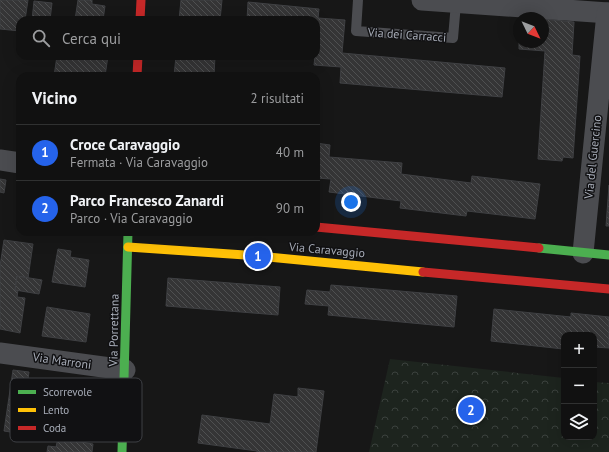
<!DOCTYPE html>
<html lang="it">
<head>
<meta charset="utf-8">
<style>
  :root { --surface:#111; --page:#1e1f1f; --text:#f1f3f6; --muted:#9c9d9f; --line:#303131; --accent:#2563eb }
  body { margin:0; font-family:"PT Sans",sans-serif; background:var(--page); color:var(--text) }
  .controls { position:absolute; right:12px; bottom:12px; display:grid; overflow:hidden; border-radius:8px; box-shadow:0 4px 16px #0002 }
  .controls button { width:36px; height:36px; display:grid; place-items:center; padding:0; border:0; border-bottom:1px solid var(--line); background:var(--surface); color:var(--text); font:20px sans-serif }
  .compass { position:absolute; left:513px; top:12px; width:36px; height:36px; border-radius:50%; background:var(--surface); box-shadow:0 4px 16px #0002; rotate:133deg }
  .you { position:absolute; left:351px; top:202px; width:14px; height:14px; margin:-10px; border:3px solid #fff; border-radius:50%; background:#1a73e8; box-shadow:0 0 0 6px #1a73e833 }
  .badge { display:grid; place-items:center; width:26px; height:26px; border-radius:50%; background:var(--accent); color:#fff; font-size:13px; font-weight:700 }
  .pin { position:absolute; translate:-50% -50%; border:2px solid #fff; box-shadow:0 1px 4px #0006 }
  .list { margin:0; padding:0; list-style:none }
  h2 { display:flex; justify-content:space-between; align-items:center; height:52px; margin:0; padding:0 16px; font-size:17px }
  h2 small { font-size:13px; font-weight:400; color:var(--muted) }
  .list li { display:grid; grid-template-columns:26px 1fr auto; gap:12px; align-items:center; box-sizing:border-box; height:56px; padding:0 16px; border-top:1px solid var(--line) }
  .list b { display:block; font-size:15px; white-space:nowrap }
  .list p { margin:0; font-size:13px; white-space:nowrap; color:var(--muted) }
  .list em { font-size:13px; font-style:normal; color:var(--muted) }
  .icon { flex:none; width:22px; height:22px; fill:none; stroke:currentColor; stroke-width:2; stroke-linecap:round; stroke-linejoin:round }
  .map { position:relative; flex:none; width:609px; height:452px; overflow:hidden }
  .search { position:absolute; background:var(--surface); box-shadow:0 4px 16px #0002; left:16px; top:16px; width:304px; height:44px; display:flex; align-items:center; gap:10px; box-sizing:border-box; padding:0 14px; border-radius:12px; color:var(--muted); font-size:15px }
  .panel { position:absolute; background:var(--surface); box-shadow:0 4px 16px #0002; left:16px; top:72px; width:304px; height:164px; border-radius:12px }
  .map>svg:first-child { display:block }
</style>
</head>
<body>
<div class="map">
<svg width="609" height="452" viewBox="0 0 609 452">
  <defs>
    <pattern id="park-crowns" width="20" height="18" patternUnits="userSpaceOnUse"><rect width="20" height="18" fill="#1d241e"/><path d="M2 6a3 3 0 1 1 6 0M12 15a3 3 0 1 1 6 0" fill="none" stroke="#3b413d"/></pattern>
    <pattern id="building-back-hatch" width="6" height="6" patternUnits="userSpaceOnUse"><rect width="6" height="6" fill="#353536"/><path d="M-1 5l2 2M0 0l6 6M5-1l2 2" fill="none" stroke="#4f5051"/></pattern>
  </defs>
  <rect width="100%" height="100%" fill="#171717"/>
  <polygon fill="url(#park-crowns)" points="390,359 564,378 564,437 594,437 594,382 609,383 609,452 369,452"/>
  <g fill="url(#building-back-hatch)" stroke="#3f4043">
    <polygon points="0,0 28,0 25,20 20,20 20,31 0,29"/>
    <polygon points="78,0 92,0 92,4 105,6 103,20 75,20"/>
    <polygon points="181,0 222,0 220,20 179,20"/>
    <polygon points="34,1 52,3 50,20 32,20"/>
    <polygon points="248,2 319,9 318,18 345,20 342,53 505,68 502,97 340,83 341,67 314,65 315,56 316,56 316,20 247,20"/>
    <polygon points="543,19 574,22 572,55 580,56 573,158 563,157 562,161 538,159 545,51 519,49 519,42 543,42"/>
    <polygon points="57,56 108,56 105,76 77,75 76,76 54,76"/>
    <polygon points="176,56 215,56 214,76 174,76"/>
    <polygon points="316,143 330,145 329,157 402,163 401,174 471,183 472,176 540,184 535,219 467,211 466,216 400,208 401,201 329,192 331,179 316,178"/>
    <polygon points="0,179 6,180 4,193 0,192"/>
    <polygon points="609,185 609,226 606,226"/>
    <polygon points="4,240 33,244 28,278 17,276 15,290 18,290 17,297 25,298 20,333 0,329 0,266"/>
    <polygon points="58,249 71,251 70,257 89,260 85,287 52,282"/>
    <polygon points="17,276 42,280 39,294 15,290"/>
    <polygon points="168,278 280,287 278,315 166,306"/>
    <polygon points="331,285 457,296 454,327 328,315 329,306 305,304 307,290 330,292"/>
    <polygon points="47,307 90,314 86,342 42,336"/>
    <polygon points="494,309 571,317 571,313 609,317 609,348 594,347 594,335 564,335 563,349 491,341"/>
    <polygon points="13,370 29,372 28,379 44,381 36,436 4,431"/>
    <polygon points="298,388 324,391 316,452 257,452 257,451 198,443 202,415 270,424 274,394 298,397"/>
    <polygon points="58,438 93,444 92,452 47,452 48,446 56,447"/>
  </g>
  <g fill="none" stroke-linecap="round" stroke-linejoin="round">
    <polyline stroke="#4b4c50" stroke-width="10" points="358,0 356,31 453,38 456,3"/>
    <g stroke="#4b4c50" stroke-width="21">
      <polyline points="422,0 609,13"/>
      <polyline points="0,160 20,163"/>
      <polyline points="583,253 607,13"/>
      <polyline points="0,353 125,370"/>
    </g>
    <g stroke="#4caf50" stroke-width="9">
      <polyline points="539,248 609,255"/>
      <polyline points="122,452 128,232"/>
    </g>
    <polyline stroke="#ffc107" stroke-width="9" points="128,247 258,256 423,272"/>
    <g stroke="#c62828" stroke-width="9">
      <polyline points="140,20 141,0"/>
      <polyline points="137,76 138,56"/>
      <polyline points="316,227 539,248"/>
      <polyline points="423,272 609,289"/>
    </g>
  </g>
  <g text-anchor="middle" stroke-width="3" stroke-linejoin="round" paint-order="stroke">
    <g font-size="12" fill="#a8adb8" stroke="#111113">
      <text transform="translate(407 35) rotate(4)" y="4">Via dei Carracci</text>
      <text transform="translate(593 157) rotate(-84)" y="4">Via del Guercino</text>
      <text transform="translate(327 250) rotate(5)" y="4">Via Caravaggio</text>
      <text transform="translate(114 330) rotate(-89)" y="4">Via Porrettana</text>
      <text transform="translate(62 361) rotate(8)" y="4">Via Marroni</text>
    </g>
  </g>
  <rect x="10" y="378" width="132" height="64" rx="6" fill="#111113" stroke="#3e4045" stroke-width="1"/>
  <rect x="18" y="390" width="18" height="4" fill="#4caf50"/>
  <rect x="18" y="408" width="18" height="4" fill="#ffc107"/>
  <rect x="18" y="426" width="18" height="4" fill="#c62828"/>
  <g font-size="11" fill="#a8adb8">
    <text x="43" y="396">Scorrevole</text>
    <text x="43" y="414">Lento</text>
    <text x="43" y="432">Coda</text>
  </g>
</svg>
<div class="controls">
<button>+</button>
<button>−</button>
<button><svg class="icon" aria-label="layers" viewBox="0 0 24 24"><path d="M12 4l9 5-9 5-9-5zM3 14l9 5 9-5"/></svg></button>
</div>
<svg class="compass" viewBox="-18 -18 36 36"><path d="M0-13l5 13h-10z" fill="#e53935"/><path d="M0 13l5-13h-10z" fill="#9c9d9f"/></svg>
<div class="you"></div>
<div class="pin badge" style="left:258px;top:256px">1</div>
<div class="pin badge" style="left:471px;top:410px">2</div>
<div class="search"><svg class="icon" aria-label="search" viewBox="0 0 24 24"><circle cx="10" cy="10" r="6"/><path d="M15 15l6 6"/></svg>Cerca qui</div>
<section class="panel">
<h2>Vicino<small>2 risultati</small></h2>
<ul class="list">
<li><span class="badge">1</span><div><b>Croce Caravaggio</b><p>Fermata · Via Caravaggio</p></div><em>40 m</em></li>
<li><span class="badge">2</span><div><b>Parco Francesco Zanardi</b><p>Parco · Via Caravaggio</p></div><em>90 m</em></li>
</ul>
</section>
</div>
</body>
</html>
